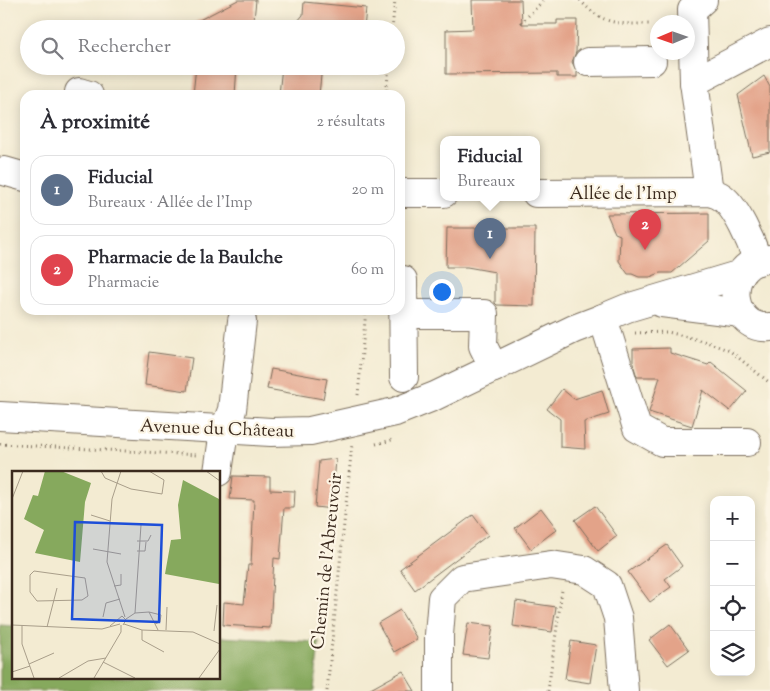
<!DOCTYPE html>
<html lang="fr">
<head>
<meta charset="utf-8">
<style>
  :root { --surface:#fff; --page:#f7f7f7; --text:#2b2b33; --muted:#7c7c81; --line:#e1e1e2; --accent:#c8321e }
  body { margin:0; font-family:"Sorts Mill Goudy",serif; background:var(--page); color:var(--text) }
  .controls { position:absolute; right:15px; bottom:15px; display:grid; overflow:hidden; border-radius:10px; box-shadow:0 2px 12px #0003 }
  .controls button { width:45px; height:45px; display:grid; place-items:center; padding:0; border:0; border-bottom:1px solid var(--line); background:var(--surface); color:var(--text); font:25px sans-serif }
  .compass { position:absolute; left:650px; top:15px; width:45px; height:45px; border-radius:50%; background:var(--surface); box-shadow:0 2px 12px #0003; rotate:268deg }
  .you { position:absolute; left:441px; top:291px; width:18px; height:18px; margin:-12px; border:4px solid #fff; border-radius:50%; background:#1a73e8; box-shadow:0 0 0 8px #1a73e833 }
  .badge { display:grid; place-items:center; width:32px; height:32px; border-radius:50%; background:var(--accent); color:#fff; font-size:16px; font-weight:700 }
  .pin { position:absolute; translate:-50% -41px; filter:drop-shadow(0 1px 2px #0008) }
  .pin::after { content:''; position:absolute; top:26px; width:18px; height:15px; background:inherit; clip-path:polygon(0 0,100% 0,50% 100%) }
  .popup { position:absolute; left:440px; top:136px; width:100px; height:65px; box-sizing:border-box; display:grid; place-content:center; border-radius:10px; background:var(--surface); filter:drop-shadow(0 1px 4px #0005); font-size:16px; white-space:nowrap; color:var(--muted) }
  .popup b { font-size:19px; color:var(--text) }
  .popup::after { content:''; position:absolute; left:50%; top:100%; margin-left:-10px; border:10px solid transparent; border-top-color:var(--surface) }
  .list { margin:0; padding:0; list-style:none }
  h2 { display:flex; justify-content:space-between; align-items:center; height:65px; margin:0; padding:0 20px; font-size:21px }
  h2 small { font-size:16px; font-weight:400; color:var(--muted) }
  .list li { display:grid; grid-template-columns:32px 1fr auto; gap:15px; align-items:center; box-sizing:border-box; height:70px; margin:0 10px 10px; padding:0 10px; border:1px solid var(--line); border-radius:15px }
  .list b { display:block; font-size:19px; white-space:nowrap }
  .list p { margin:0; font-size:16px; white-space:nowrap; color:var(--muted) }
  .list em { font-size:16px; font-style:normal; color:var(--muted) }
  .icon { flex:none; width:28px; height:28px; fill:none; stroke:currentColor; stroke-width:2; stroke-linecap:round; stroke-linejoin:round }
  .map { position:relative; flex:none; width:770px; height:691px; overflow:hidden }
  .search { position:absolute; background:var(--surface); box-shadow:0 2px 12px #0003; left:20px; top:20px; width:385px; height:55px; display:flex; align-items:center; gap:12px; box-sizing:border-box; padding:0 18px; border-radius:28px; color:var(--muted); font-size:19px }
  .panel { position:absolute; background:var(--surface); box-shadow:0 2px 12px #0003; left:20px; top:90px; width:385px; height:225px; border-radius:15px }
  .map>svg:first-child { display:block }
</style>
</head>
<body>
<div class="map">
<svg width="770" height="691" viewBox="0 0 770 691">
  <rect width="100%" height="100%" fill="#fcf5e5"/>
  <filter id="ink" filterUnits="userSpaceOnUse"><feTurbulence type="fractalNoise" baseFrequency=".02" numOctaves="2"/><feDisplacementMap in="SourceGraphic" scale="10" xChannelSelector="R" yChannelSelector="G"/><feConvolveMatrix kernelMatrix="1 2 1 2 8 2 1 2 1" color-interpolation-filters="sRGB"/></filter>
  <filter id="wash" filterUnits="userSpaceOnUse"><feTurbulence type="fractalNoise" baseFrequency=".0096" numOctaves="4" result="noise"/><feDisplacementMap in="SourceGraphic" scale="20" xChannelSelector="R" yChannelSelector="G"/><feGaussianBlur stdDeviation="1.12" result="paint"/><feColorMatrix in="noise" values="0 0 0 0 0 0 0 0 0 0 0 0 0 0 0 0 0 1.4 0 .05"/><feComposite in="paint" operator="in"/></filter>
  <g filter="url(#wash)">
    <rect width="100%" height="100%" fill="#f3ebd2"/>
    <polygon fill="#86a95d" stroke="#606a3e" points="0,625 14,626 14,677 219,677 219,637 319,642 314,691 0,691"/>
    <g id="blocks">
      <g fill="#e3a389">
        <polygon points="238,0 256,0 253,29 182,29"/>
        <polygon points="472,0 521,0 522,24 557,24 557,20 577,20 576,52 572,62 577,72 577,77 557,77 557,73 446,74 446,30 473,29"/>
        <polygon points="304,2 366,8 364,29 291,29 303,15"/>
        <polygon points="196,66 237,66 235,95 193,95"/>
        <polygon points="282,66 322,66 319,95 279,95"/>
        <polygon points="764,76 770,87 770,152 752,156 738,95"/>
        <polygon points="709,213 709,241 672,273 660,273 650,277 639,277 632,274 628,274 619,261 620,235 615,233 607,214"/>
        <polygon points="447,228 535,228 534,306 497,305 495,303 495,272 467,267 446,267"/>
        <polygon points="670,348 670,353 708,365 711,362 747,391 730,411 703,390 692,426 649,412 660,377 637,377 633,364 633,349"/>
        <polygon points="149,352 192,358 187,391 145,385"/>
        <polygon points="271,369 327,379 323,399 267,389"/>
        <polygon points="562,389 574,399 602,390 609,414 584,422 585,449 560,447 560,419 547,409"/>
        <polygon points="336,459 332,509 315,507 319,461"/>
        <polygon points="233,476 270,477 270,490 295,491 294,508 284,508 280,559 274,558 270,628 223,625 224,602 244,604 248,565 251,565 254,500 230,499"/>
        <polygon points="595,506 617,536 598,551 575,520"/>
        <polygon points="541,508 557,529 531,549 515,528"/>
        <polygon points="473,515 488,535 415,590 400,569"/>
        <polygon points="667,545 682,566 665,579 671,587 650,602 628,572"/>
        <polygon points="516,601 556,607 552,632 513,626"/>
        <polygon points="400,610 417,639 394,652 378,623"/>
        <polygon points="468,623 493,626 488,658 463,655"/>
        <polygon points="670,624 689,650 668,665 649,640"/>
        <polygon points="571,641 596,645 590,683 565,679"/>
        <polygon points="403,671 415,691 367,691"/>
      </g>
    </g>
  </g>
  <g filter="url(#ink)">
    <use href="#blocks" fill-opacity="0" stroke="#7b6e5d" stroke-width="1"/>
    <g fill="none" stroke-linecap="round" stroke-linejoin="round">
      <g stroke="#7b6e5d" stroke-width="30">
        <g id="minor">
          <polyline points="588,62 652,61"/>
          <polyline points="694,82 692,10 703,0"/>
          <polyline points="79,92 89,95"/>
          <polyline points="4,171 25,177"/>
          <polyline points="709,192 694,82 770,42"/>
          <polyline points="400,193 444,193"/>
          <path d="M 536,193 L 709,192 C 712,193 717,194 720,196 C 736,205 752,244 758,261"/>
          <polyline points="403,280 404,377"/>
          <polyline points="662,303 741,313"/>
          <polyline points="404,314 484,314 483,346 494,368"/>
          <polyline points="603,318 637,428 662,442 747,442"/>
          <polyline points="0,416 271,432 310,431 395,412 435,396 574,329 603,318 627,308 741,274"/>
          <polyline points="218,472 224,431 232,410 242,321"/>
          <polyline points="439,691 439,635 442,598 462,578 551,565 584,570 607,585 618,618 624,691"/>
        </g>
      </g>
      <g stroke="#7b6e5d" stroke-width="30">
        <path id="major" d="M 770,259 C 722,259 726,331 770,327"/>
      </g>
      <g stroke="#7b6e5d" stroke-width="3" stroke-dasharray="1 4" stroke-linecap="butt">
        <path d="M 580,0 C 603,26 620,24 652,24"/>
        <polyline points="521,23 544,0"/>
        <polyline points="392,29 395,0"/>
        <polyline points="386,95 389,66"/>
        <polyline points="635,333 668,332 707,342 730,351 770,383"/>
        <polyline points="358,395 366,310"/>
        <polyline points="0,444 197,455"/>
        <polyline points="376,444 392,440"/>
        <polyline points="327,691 352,445"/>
        <polyline points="548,691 562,590"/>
      </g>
      <use href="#minor" stroke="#fff" stroke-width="28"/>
      <use href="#major" stroke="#fff" stroke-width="28"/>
    </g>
  </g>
  <g text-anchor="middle" stroke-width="4.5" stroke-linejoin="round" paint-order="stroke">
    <g font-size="18" fill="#3b2a1e" stroke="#fcf5e5">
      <text x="623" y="199">Allée de l'Imp</text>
      <text transform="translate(217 428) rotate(2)" y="6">Avenue du Château</text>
      <text transform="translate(326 561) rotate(-84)" y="6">Chemin de l'Abreuvoir</text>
    </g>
  </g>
  <g transform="translate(12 471)">
    <rect width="208" height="208" fill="#f3ebd2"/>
    <path d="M 33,0 L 49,0 L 79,12 L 73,31 L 68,91 L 23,82 L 32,59 L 12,48 L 21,24 L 26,25 ZM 171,9 L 207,28 L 207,113 L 153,103 L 159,69 L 169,68 L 166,34 Z" fill="#86a95d"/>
    <path fill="none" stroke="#a99e8a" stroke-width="1" d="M 89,0 L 93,7 L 119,18 L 150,23 L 152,9 L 137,0M 109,0 L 100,28 L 95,91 L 113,146M 194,0 L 208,10M 0,28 L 11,0M 79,44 L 98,50M 125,70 L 136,70 L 139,64M 81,78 L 109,83M 125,80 L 133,80 L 134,71M 22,100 L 73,107 L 76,125 L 70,129 L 25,130 L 18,121 L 18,104 ZM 102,115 L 109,114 L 109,103M 137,141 L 149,144 L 148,151 L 143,153M 123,142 L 129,54M 91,146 L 94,132 L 108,128M 114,148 L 123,142 L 137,141 L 146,159M 112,153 L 130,159 L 181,161 L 208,173M 0,154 L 90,158 L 108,153M 10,154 L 10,173 L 22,207M 98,155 L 110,145 L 114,149 L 111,154M 35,156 L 45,117M 130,159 L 130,169 L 152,181M 154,159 L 155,136M 202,160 L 205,134M 91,191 L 123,207M 17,193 L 42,182M 0,201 L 18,195M 47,207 L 76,190 L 94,187M 82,207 L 109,161 L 109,154M 187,207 L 208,178"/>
    <path fill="#1d4ed8" fill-opacity="0.15" stroke="#1d4ed8" stroke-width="2.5" d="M 63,51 L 150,54 L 147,151 L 60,148 Z"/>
    <rect width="208" height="208" fill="none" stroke="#3b2a1e" stroke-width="2.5"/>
  </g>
</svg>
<div class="controls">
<button>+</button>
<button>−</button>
<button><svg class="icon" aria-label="locate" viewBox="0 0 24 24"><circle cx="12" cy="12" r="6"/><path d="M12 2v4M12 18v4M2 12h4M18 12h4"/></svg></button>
<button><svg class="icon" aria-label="layers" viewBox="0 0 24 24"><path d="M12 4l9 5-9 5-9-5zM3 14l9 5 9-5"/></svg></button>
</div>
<svg class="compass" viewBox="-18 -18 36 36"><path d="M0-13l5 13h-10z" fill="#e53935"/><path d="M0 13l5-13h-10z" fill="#7c7c81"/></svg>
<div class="you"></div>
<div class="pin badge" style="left:490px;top:259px;background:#5c6f8a">1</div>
<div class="popup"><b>Fiducial</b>Bureaux</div>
<div class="pin badge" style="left:645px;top:250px;background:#e0444e">2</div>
<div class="search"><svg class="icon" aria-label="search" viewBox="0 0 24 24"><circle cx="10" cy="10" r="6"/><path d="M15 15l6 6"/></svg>Rechercher</div>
<section class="panel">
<h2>À proximité<small>2 résultats</small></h2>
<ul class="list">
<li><span class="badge" style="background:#5c6f8a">1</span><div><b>Fiducial</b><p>Bureaux · Allée de l'Imp</p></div><em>20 m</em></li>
<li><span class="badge" style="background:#e0444e">2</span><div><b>Pharmacie de la Baulche</b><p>Pharmacie</p></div><em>60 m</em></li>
</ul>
</section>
</div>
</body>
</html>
